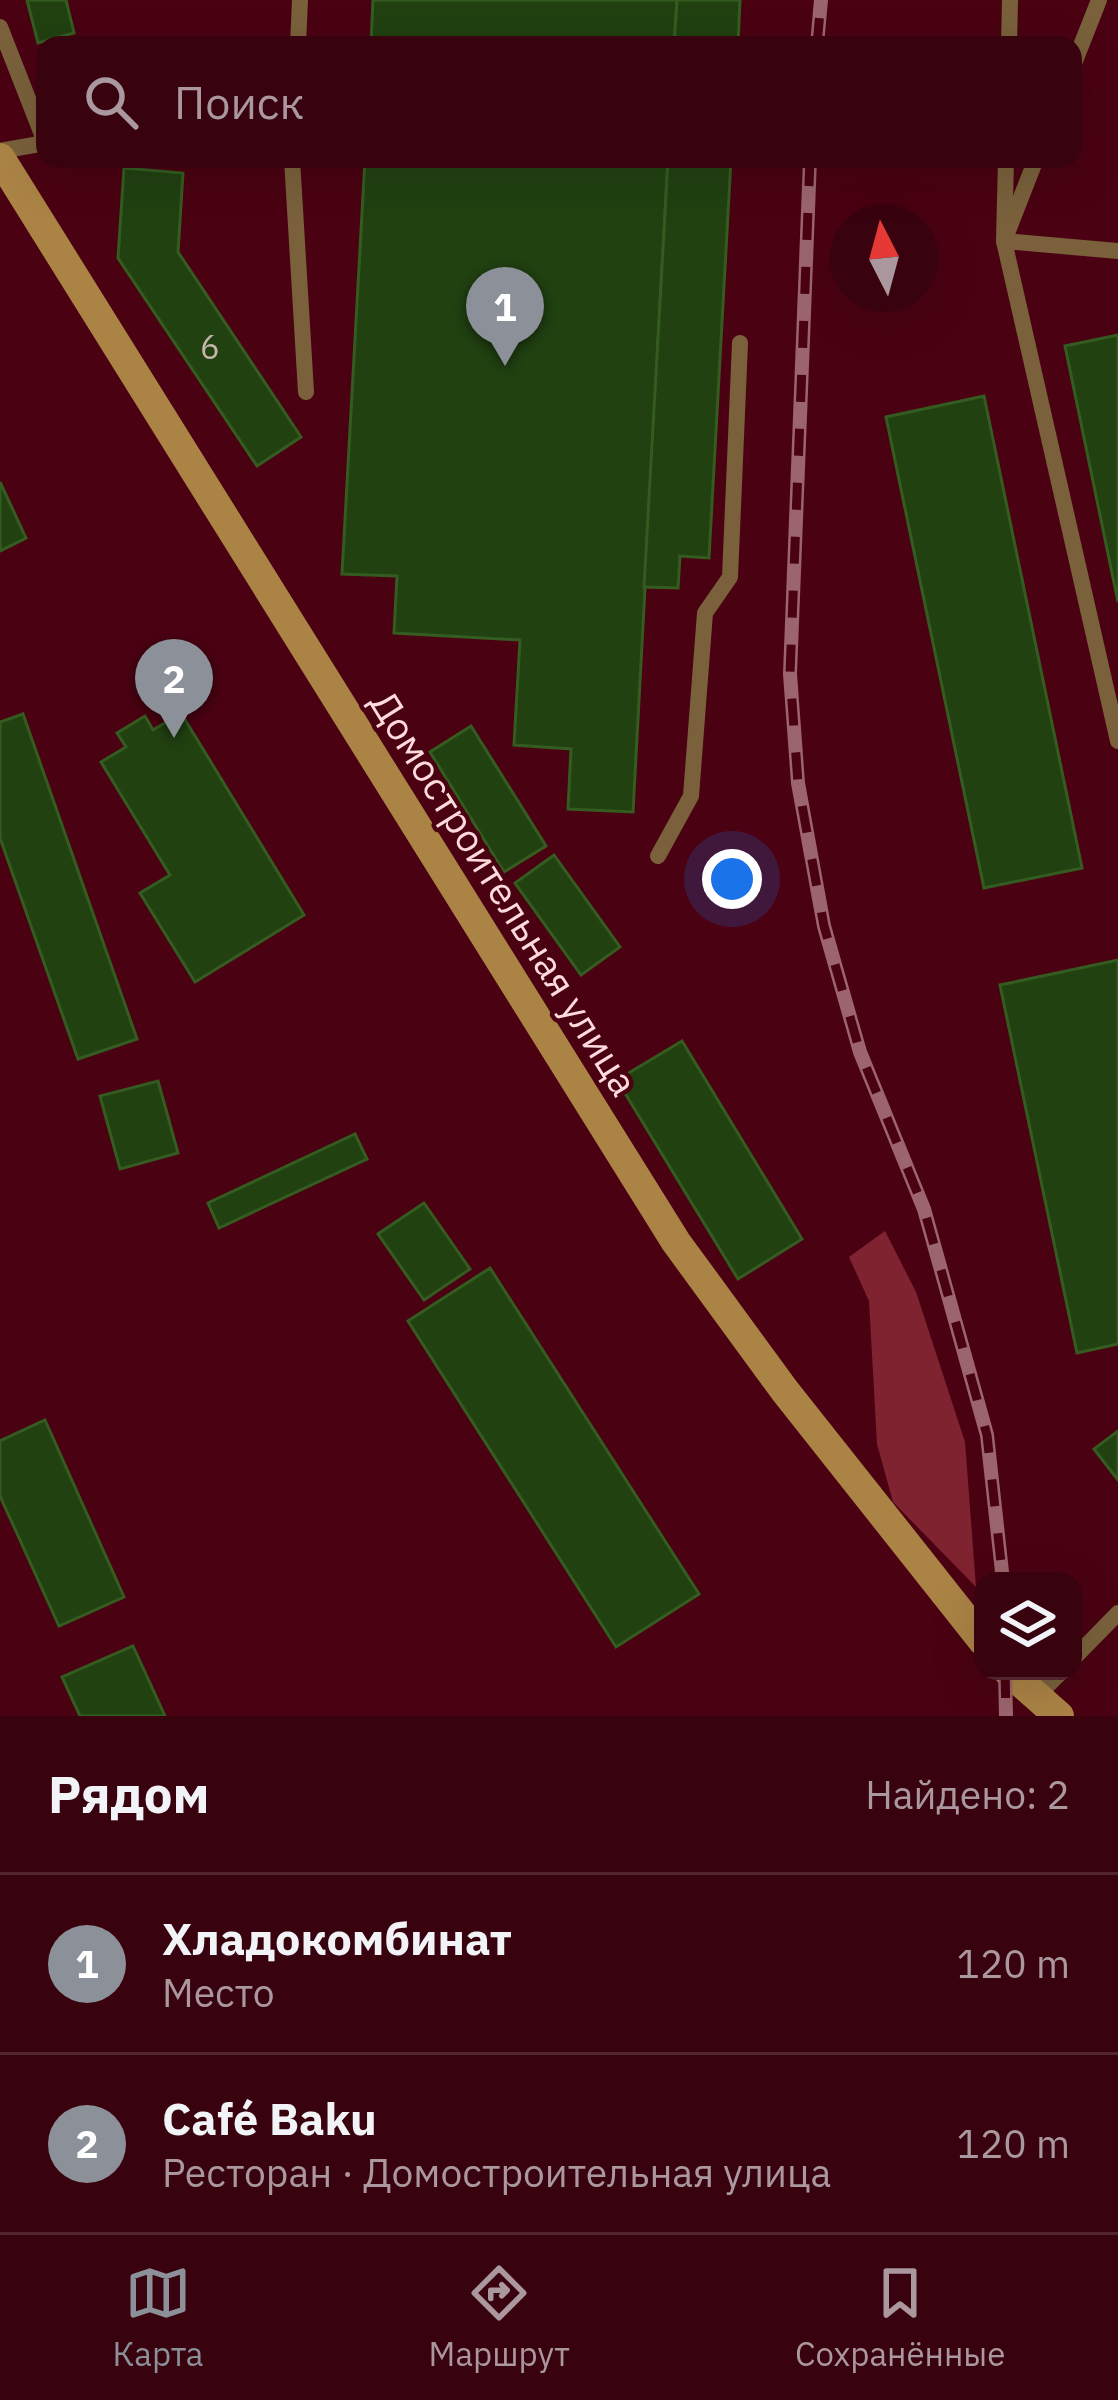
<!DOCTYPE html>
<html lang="ru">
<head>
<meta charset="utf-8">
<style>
  :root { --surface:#38020e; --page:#43101c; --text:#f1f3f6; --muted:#ab979e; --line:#52242e; --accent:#8c9099 }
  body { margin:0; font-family:"IBM Plex Sans",sans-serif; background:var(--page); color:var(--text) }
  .controls { position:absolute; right:36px; bottom:36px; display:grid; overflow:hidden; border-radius:24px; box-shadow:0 12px 48px #0002 }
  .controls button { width:108px; height:108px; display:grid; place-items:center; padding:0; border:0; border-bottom:3px solid var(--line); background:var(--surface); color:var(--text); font:60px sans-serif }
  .compass { position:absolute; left:830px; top:204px; width:108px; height:108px; border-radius:50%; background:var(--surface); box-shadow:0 12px 48px #0002; rotate:354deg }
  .you { position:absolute; left:732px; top:879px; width:42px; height:42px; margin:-30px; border:9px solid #fff; border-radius:50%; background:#1a73e8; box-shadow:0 0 0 18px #1a73e833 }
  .badge { display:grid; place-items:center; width:78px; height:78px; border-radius:50%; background:var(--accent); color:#fff; font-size:39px; font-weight:700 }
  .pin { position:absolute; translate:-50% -99px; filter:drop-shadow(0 3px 6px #0008) }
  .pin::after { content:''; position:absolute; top:63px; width:42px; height:36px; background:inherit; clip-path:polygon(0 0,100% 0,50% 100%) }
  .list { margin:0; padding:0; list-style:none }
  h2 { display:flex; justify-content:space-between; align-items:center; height:156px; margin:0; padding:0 48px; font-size:51px }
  h2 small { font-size:39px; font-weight:400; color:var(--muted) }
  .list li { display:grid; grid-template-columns:78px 1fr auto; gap:36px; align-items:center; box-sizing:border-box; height:180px; padding:0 48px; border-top:3px solid var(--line) }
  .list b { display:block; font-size:45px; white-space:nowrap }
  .list p { margin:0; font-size:39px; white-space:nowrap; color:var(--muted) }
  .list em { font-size:39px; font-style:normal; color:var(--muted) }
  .icon { flex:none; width:66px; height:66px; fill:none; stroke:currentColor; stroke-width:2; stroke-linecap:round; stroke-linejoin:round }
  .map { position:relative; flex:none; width:1118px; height:1716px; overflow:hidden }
  .search { position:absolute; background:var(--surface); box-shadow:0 12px 48px #0002; left:36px; right:36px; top:36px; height:132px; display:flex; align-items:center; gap:30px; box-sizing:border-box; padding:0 42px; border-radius:24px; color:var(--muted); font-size:45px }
  .sheet { height:516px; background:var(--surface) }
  nav { display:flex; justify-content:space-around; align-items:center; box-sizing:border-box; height:168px; border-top:3px solid var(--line); background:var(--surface); font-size:33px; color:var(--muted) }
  nav a { display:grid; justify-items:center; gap:6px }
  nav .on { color:var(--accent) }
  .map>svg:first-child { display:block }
</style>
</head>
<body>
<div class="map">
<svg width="1118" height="1716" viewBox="0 0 1118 1716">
  <rect width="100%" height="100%" fill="#4a0212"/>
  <polygon fill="#802330" points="885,1231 916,1292 965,1442 976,1587 893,1502 877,1444 869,1301 849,1257"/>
  <g fill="#214111" stroke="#345c20" stroke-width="3">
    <polygon points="27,0 66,0 74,33 38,43"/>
    <polygon points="373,0 677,0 674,45 371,45"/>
    <polygon points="677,0 740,0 738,45 674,45"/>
    <polygon points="365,159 668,159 633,812 568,809 571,749 514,745 520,640 394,633 397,576 342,574"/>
    <polygon points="668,159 731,159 709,558 680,556 678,588 644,587"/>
    <polygon points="124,168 183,173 178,252 301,437 257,466 118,258"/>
    <polygon points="1118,335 1118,602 1065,346"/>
    <polygon points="984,396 1082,868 984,888 886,417"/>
    <polygon points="0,482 26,538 0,551"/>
    <polygon points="181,713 304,915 195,982 140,893 170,875 101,762 126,747 117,733 145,716 153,730"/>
    <polygon points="23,714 137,1039 78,1059 0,838 0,722"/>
    <polygon points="471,726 546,846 504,872 430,752"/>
    <polygon points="554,855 620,947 581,975 515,883"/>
    <polygon points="1118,960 1118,1344 1077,1353 1000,985"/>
    <polygon points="682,1041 802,1239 738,1279 617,1080"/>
    <polygon points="158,1081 178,1153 120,1169 100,1096"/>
    <polygon points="355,1134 367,1159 219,1228 208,1203"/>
    <polygon points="424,1203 470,1269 424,1300 378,1234"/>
    <polygon points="490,1268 699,1594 616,1647 408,1321"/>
    <polygon points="45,1420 124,1597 59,1626 0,1496 0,1441"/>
    <polygon points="1118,1431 1118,1480 1094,1449"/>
    <polygon points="133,1646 165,1716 80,1716 62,1677"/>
  </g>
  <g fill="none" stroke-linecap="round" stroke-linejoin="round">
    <g stroke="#7a613c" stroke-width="16">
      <polyline points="0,27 45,142"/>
      <polyline points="298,45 300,0"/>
      <polyline points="1009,45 1010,0"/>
      <polyline points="1073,66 1099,0"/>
      <polyline points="0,151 45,143"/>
      <polyline points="292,159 306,392"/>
      <polyline points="1006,159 1004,241 1118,251"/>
      <polyline points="1036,159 1004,241 1118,741"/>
      <polyline points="658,856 691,796 705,613 730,577 740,343"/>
      <polyline points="1073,1659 1118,1613"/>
      <polyline points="1037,1696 1062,1671"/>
    </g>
    <g stroke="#ab8345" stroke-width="30">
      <polyline points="0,158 676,1242 785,1391 983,1641"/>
      <polyline points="1008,1671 1059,1716"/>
    </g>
    <g stroke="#9c656d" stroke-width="14">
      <g id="rail">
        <polyline points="817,45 821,0"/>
        <polyline points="810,159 790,674 798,783 824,926 860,1052 924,1209 987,1435 1003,1581"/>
        <polyline points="1005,1671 1006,1716"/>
      </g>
    </g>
    <use href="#rail" stroke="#4a0212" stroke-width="9" stroke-dasharray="27" stroke-linecap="butt"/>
  </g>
  <g text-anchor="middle" stroke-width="9" stroke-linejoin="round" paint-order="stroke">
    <g font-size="33" fill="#c7b4a8">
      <text x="210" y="359">6</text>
    </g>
    <g font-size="39" fill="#fedada" stroke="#4a0212">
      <text transform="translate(504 893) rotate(58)" y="14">Домостроительная улица</text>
    </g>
  </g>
</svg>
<div class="controls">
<button><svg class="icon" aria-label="layers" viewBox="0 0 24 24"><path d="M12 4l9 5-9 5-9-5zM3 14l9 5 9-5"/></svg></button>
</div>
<svg class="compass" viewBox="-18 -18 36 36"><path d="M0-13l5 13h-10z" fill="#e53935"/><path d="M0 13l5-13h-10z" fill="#ab979e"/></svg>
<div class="you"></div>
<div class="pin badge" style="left:505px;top:366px">1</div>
<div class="pin badge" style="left:174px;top:738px">2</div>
<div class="search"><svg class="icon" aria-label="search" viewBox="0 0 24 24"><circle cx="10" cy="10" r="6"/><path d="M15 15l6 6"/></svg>Поиск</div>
</div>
<section class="sheet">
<h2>Рядом<small>Найдено: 2</small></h2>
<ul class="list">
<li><span class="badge">1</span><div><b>Хладокомбинат</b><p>Место</p></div><em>120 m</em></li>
<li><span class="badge">2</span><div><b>Café Baku</b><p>Ресторан · Домостроительная улица</p></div><em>120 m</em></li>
</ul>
</section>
<nav>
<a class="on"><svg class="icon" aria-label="map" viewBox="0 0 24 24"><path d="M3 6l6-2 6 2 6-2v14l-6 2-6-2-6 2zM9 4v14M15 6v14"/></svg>Карта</a>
<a><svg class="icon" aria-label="directions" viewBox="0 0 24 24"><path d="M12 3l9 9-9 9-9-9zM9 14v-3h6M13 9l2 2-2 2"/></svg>Маршрут</a>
<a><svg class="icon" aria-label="saved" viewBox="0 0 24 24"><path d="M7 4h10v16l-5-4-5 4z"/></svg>Сохранённые</a>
</nav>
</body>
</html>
